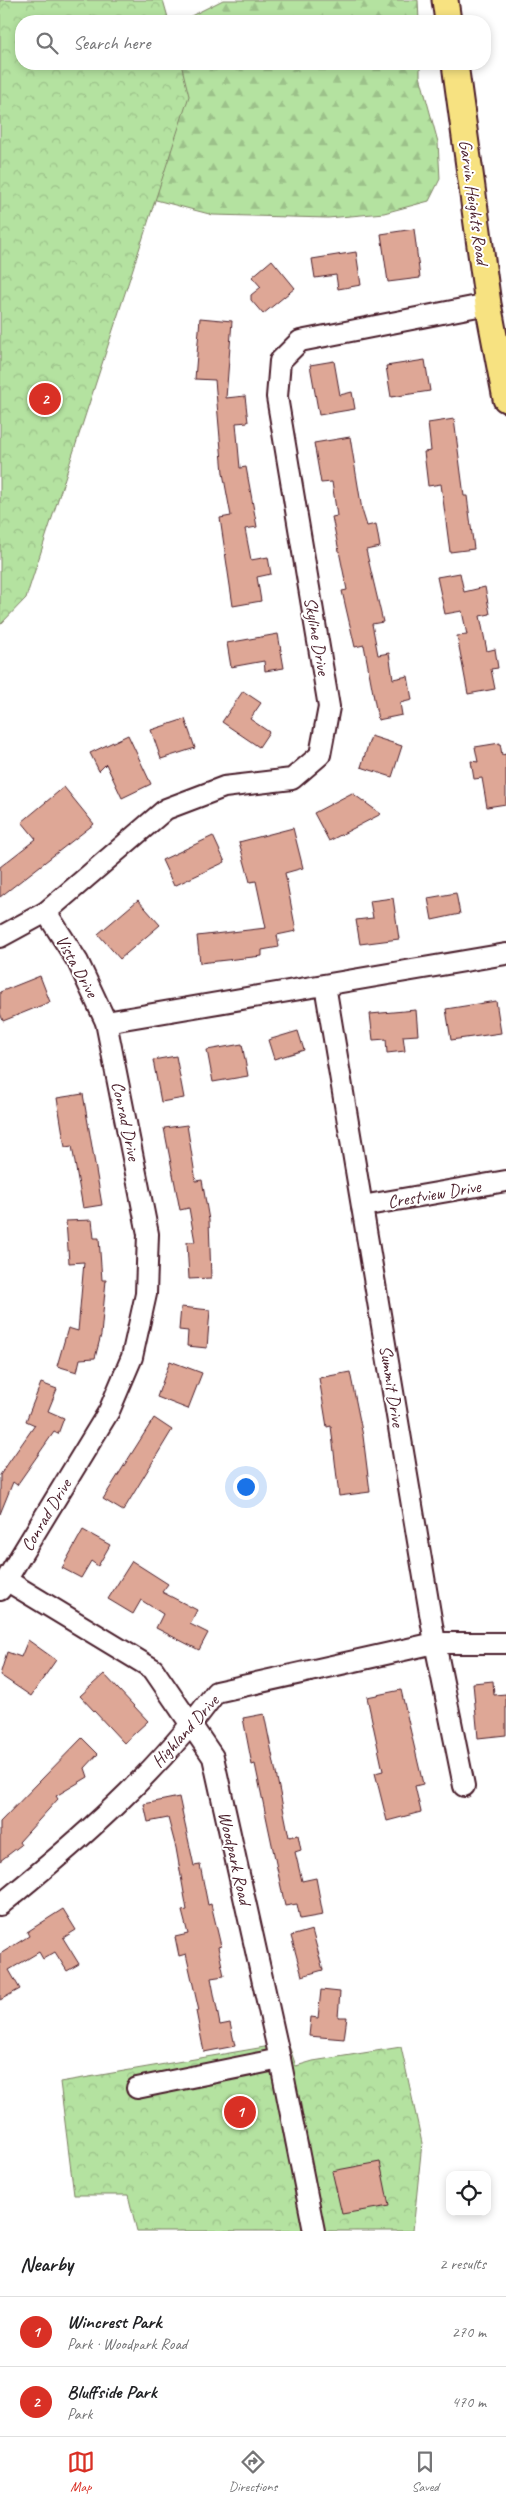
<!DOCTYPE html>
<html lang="en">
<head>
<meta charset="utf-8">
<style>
  :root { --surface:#fff; --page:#f6f6f6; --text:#202124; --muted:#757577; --line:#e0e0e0; --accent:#d93025 }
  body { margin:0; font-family:Caveat,sans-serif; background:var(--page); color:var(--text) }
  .controls { position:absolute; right:15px; bottom:15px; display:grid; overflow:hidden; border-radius:10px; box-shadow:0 2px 8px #0003 }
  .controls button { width:45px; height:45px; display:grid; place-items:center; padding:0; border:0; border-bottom:1px solid var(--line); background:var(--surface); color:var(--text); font:25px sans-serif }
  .you { position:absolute; left:245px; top:1486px; width:18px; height:18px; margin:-12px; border:4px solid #fff; border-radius:50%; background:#1a73e8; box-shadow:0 0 0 8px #1a73e833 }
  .badge { display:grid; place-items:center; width:32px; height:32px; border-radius:50%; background:var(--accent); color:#fff; font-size:16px; font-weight:700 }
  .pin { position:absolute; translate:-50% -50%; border:2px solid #fff; box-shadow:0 1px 5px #0006 }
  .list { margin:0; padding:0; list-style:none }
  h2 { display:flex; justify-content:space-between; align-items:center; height:65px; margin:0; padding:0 20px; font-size:21px }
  h2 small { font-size:16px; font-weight:400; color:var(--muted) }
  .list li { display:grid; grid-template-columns:32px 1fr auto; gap:15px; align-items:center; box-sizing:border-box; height:70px; padding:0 20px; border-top:1px solid var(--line) }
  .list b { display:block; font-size:19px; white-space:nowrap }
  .list p { margin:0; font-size:16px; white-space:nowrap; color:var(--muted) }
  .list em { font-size:16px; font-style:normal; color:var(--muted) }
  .icon { flex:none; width:28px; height:28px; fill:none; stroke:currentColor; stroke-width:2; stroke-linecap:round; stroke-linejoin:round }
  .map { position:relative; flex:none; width:506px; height:2231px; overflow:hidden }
  .search { position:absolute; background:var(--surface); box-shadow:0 2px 8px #0003; left:15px; right:15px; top:15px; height:55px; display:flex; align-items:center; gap:12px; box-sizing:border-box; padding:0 18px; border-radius:20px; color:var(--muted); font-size:19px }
  .sheet { height:205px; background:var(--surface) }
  nav { display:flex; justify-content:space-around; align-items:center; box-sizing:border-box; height:70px; border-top:1px solid var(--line); background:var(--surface); font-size:14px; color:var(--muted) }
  nav a { display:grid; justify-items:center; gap:2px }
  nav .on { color:var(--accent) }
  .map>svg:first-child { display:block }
</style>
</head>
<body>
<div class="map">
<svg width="506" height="2231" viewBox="0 0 506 2231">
  <defs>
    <pattern id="forest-firs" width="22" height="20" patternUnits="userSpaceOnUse" patternTransform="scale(1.25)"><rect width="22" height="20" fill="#b4e2a0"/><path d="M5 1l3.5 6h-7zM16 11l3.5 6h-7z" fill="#9cc18a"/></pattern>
    <pattern id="park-crowns" width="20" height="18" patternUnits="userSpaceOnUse" patternTransform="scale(1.25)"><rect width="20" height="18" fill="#b4e2a0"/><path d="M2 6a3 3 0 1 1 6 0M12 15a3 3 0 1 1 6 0" fill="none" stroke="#9cc18a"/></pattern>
  </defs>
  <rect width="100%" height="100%" fill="#fff"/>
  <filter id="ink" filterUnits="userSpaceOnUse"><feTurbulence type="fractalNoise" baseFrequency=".02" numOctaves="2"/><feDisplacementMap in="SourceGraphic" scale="10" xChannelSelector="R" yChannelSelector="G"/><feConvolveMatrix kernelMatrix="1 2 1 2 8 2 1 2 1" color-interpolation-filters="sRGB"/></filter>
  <g filter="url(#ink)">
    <g fill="url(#forest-firs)" stroke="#7f8066">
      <polygon points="223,0 418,0 419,21 181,21"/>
      <polygon points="128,64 420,64 420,76 438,142 440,179 429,201 384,213 328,218 213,215 156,200 114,167"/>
    </g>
    <g fill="url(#park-crowns)" stroke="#7f8066">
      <polygon points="0,0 163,0 169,21 21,21 21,64 181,64 189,96 26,598 0,625"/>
      <polygon points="288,2043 296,2066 313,2061 401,2047 422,2143 413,2231 137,2231 128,2195 74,2195 60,2082"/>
    </g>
    <g fill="#dea796" stroke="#4a1f2b">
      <polygon points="414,229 420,278 388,282 381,234"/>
      <polygon points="356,252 361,285 338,289 336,275 315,278 312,259"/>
      <polygon points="272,260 295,288 263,314 251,300 251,295 261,287 252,277"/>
      <polygon points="200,318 232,321 226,398 245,396 248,422 236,423 240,468 246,467 257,527 245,529 251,560 268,557 271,574 257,577 261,601 233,606 220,518 231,516 223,473 215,380 195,379"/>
      <polygon points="425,360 430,391 391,397 386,366"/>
      <polygon points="334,361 340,395 352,392 355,409 319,415 310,365"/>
      <polygon points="454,419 464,496 467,496 474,549 450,552 441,484 428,486 424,452 431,451 428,423"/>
      <polygon points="350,437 362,510 367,526 376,524 380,547 366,550 383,622 372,624 378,655 389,653 393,679 408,676 412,700 400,703 402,715 378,720 364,645 355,647 342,591 347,590 332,517 337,516 332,482 321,483 314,443"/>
      <polygon points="460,573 464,592 485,587 490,614 480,616 487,651 495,649 498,668 491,669 495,689 468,694 457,636 467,635 462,611 445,614 437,577"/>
      <polygon points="278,634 284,668 265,671 264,661 231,667 227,643"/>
      <polygon points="243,691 261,703 250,719 269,732 259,747 222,722"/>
      <polygon points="185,719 195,748 161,759 151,730"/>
      <polygon points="128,735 151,784 122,798 106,764 99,771 90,753"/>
      <polygon points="371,736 402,746 392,777 361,767"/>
      <polygon points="500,743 502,755 506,754 506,804 487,807 482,778 474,779 471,761 478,762 475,747"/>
      <polygon points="64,787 94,824 0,897 0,867 36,839 22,822"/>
      <polygon points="352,793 381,814 329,841 314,813"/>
      <polygon points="293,828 303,868 285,873 296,931 277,935 279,947 262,950 262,956 200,963 197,936 266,928 256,881 250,882 239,842"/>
      <polygon points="213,836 225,862 174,886 162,860"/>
      <polygon points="456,893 460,914 432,920 428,898"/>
      <polygon points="393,898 399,939 360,944 356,920 373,918 370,901"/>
      <polygon points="138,900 160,925 120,959 98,934"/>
      <polygon points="40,976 50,1002 3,1021 0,1013 0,992"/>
      <polygon points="496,1001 501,1033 451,1040 446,1009"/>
      <polygon points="416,1010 418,1035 403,1036 405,1051 387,1053 386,1039 373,1040 370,1014"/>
      <polygon points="298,1031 304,1050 274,1059 268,1040"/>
      <polygon points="242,1044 248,1076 213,1082 207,1050"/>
      <polygon points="176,1056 184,1098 161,1102 153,1060"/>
      <polygon points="83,1094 102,1205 83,1208 72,1146 65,1147 57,1098"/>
      <polygon points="187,1125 196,1181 202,1180 209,1220 211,1278 189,1279 187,1242 195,1242 189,1208 180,1210 164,1128"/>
      <polygon points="92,1220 94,1238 99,1238 102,1280 106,1280 101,1335 95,1358 80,1359 77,1372 57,1366 68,1328 78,1331 84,1262 69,1263 66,1221"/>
      <polygon points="181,1307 210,1310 207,1348 187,1346 188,1331 179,1330"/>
      <polygon points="170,1361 202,1373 188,1409 157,1397"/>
      <polygon points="350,1372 363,1436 370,1492 339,1496 331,1426 327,1427 319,1378"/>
      <polygon points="41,1383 57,1389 48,1411 64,1418 58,1434 54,1432 17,1485 13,1482 0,1514 0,1475 35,1425 26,1421"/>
      <polygon points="154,1418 172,1430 123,1511 103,1499"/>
      <polygon points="83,1530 110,1545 98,1566 91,1561 81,1578 62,1568"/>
      <polygon points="132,1561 168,1584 162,1592 197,1610 190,1624 208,1633 199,1650 156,1628 163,1614 141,1600 133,1614 108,1599"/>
      <polygon points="28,1640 56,1660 31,1696 0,1675 7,1652 21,1657"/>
      <polygon points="104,1674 148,1721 124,1743 80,1696"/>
      <polygon points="493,1681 494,1695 506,1694 506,1735 478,1738 473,1683"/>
      <polygon points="401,1690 423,1784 415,1786 421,1812 387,1821 375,1773 383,1771 367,1697"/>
      <polygon points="264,1714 289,1837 298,1835 301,1850 295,1852 302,1881 316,1878 323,1915 300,1919 297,1904 285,1906 255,1764 252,1765 243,1718"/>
      <polygon points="82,1738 98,1754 85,1768 88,1777 56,1796 58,1799 19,1842 21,1845 0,1861 0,1822"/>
      <polygon points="179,1797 194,1866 200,1865 208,1905 211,1904 221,1946 218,1947 224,1976 211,1978 220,2025 230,2023 235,2046 204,2052 196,2011 199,2011 186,1954 179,1956 175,1937 188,1934 182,1911 187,1910 176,1848 168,1818 148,1822 144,1804"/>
      <polygon points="63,1909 76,1930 63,1938 79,1964 67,1971 55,1952 43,1959 39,1952 9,1970 20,1989 0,2000 0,1954 29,1936 27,1932"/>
      <polygon points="312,1930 323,1970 302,1976 291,1936"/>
      <polygon points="321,1990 340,1992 338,2017 347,2017 344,2039 309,2036 311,2017 318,2018"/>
      <polygon points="380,2162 389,2206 342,2214 332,2171"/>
    </g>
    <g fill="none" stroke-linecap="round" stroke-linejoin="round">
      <g stroke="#4a1f2b" stroke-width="24">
        <g id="minor">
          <polyline points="0,937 46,912 166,809 224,787 292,779 320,755 329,707 277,397 280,361 300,341 488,304"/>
          <polyline points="325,985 435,1643 464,1786"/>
          <polyline points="106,1022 506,954"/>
          <polyline points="362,1206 506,1181"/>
          <polyline points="6,1580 153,1669 213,1757 280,2059 314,2231"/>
          <polyline points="0,1590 109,1411 132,1357 146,1294 148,1234 106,1022 78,962 46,912"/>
          <path d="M 0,1905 C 79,1841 156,1774 216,1692 L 435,1643 L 506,1643"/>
          <polyline points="137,2088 280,2059"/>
        </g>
      </g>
      <g stroke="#4a1f2b" stroke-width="29">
        <g id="major">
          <polyline points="445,0 448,21"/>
          <polyline points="455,64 488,304 506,399"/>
        </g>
      </g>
      <use href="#minor" stroke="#fff" stroke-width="20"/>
      <use href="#major" stroke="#f7e281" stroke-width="25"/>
    </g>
  </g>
  <g text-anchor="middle" stroke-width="4" stroke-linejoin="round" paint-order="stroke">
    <g font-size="18" fill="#4a1f2b" stroke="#fff">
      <text transform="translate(474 202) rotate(82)" y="6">Garvin Heights Road</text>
      <text transform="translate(317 636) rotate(80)" y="6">Skyline Drive</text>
      <text transform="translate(77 966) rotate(61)" y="6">Vista Drive</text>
      <text transform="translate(126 1121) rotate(78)" y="6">Conrad Drive</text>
      <text transform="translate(434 1194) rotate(-10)" y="6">Crestview Drive</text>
      <text transform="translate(392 1386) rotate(81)" y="6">Summit Drive</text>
      <text transform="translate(46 1515) rotate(-59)" y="6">Conrad Drive</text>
      <text transform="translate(185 1731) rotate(-48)" y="6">Highland Drive</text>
      <text transform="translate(235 1858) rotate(77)" y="6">Woodpark Road</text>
    </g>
  </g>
</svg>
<div class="controls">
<button><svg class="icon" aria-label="locate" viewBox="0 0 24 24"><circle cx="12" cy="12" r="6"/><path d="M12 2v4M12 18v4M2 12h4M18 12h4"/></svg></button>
</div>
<div class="you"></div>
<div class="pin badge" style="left:240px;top:2112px">1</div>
<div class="pin badge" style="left:45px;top:399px">2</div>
<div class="search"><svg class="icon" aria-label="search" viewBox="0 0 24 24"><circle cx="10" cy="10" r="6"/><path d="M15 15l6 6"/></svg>Search here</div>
</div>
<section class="sheet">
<h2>Nearby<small>2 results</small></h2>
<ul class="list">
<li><span class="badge">1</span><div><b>Wincrest Park</b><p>Park · Woodpark Road</p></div><em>270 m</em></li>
<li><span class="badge">2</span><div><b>Bluffside Park</b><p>Park</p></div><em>470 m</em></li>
</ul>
</section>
<nav>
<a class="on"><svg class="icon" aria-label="map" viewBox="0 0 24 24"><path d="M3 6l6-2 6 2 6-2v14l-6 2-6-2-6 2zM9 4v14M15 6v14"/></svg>Map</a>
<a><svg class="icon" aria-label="directions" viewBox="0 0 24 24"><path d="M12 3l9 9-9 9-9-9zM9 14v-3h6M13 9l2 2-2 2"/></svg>Directions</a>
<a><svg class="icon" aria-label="saved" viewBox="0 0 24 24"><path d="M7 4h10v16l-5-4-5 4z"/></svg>Saved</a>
</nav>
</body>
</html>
